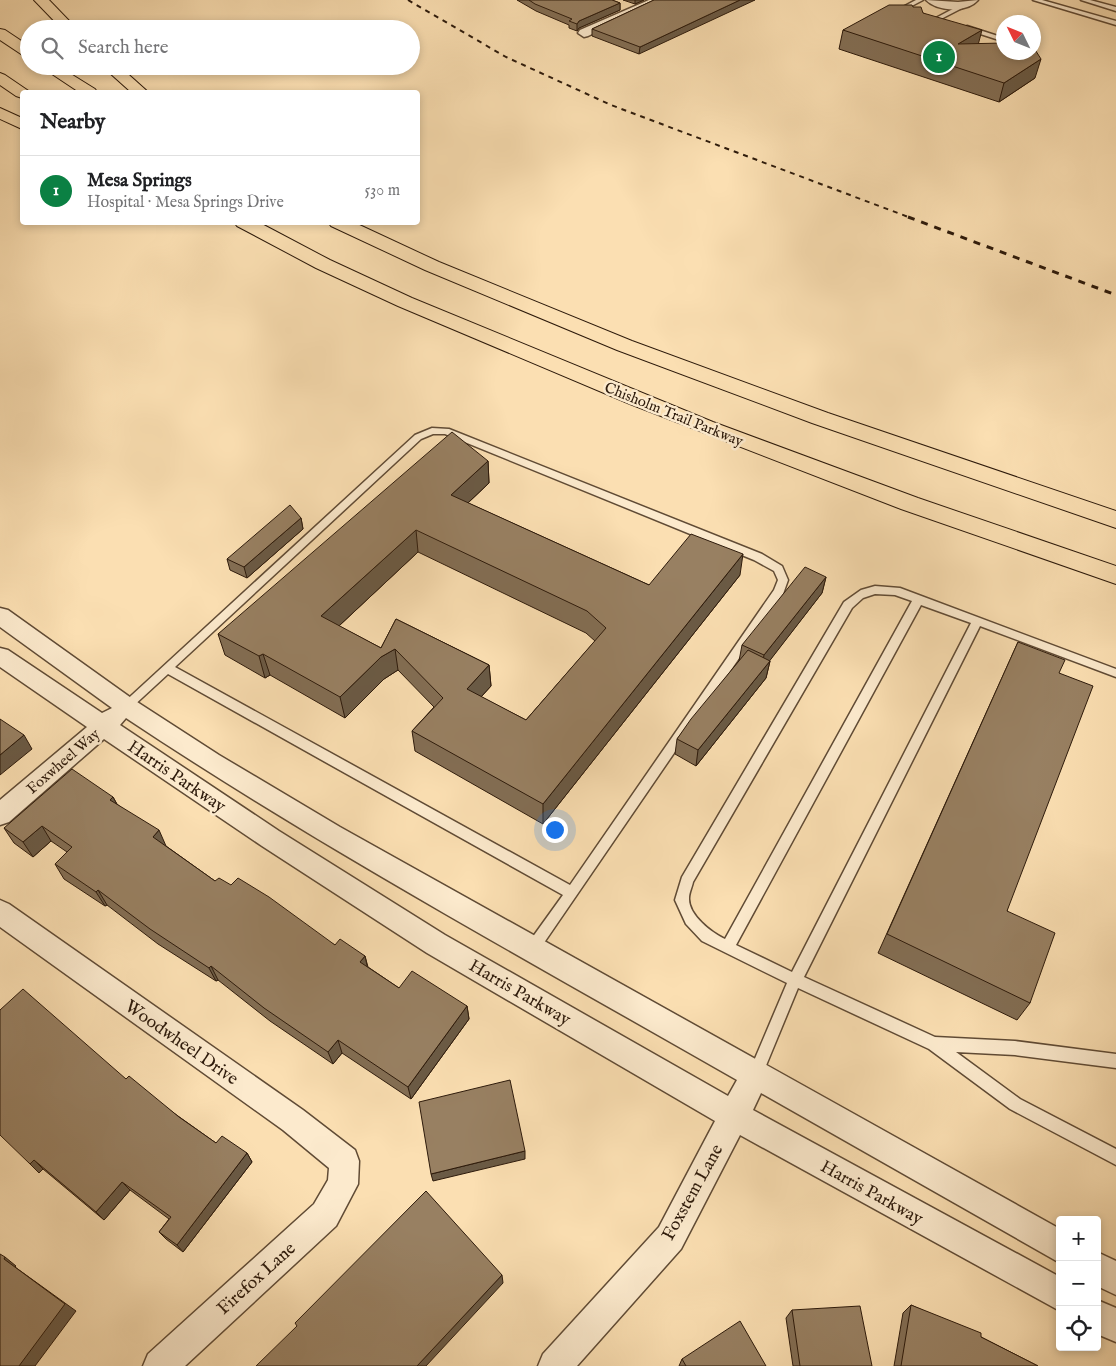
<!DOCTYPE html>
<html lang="en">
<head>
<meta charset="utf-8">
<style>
  :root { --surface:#fff; --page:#f6f6f6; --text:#202124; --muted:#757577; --line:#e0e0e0; --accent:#0b8043 }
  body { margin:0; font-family:"IM FELL English",serif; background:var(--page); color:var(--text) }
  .controls { position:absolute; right:15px; bottom:15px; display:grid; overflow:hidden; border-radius:5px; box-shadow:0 2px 8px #0003 }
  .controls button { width:45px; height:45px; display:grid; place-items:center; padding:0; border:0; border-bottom:1px solid var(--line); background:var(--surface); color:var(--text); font:25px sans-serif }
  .compass { position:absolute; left:996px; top:15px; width:45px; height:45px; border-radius:50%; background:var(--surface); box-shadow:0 2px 8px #0003; rotate:313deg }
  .you { position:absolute; left:554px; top:829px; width:18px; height:18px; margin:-12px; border:4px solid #fff; border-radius:50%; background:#1a73e8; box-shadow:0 0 0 8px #1a73e833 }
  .badge { display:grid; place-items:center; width:32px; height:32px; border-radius:50%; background:var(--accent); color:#fff; font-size:16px; font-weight:700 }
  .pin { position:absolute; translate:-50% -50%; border:2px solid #fff; box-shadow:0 1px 5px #0006 }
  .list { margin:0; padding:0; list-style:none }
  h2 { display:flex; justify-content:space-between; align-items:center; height:65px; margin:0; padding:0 20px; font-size:21px }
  h2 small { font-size:16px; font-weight:400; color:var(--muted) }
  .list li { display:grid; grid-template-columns:32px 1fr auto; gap:15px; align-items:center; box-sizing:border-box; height:70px; padding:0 20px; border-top:1px solid var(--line) }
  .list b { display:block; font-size:19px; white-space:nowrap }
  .list p { margin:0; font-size:16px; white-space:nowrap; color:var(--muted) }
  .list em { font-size:16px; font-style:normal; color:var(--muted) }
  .icon { flex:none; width:28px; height:28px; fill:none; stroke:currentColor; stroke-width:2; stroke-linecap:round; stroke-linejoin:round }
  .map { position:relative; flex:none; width:1116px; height:1366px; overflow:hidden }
  .search { position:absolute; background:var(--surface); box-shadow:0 2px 8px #0003; left:20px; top:20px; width:400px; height:55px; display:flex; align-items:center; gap:12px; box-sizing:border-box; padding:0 18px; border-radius:28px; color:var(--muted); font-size:19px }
  .panel { position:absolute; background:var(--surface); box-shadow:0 2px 8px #0003; left:20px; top:90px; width:400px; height:135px; border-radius:5px }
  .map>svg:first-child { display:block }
</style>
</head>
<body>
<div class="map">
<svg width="1116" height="1366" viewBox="0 0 1116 1366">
  <rect width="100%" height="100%" fill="#fbdfb2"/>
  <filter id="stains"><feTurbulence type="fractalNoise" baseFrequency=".004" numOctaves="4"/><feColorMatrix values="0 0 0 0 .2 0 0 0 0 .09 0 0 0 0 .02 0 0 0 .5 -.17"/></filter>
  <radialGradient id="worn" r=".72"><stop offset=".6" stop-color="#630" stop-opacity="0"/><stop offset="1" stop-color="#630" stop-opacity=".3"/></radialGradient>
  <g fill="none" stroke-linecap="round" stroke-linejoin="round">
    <g stroke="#604b35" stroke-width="3">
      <g id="service">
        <polygon points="916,0 923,0 906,9 901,8"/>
        <polygon points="1033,0 1042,0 1116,21 1116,25"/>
        <polygon points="1081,0 1090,0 1116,7 1116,11"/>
        <polygon points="964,3 966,6 939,20 934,19"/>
        <polygon points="967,26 1001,37 1002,38 999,40 965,29 964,28"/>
        <path d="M 432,428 L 449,429 L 762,554 L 782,566 L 788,580 L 783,594 L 537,953 L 532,955 L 527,953 L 525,949 L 527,945 L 563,895 L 168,674 L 130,709 L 122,709 L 120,706 L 415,435 ZM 433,434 L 445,434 L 754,560 L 774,571 L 778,580 L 774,590 L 570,885 L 175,667 L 421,439 Z"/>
        <path d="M 875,586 L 900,588 L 1116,669 L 1116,677 L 980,626 L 804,977 L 935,1037 L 1015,1041 L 1116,1054 L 1116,1068 L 1015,1055 L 956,1052 L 1020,1099 L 1116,1149 L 1116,1165 L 1010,1109 L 929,1049 L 798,988 L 760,1080 L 755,1082 L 750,1080 L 748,1075 L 787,983 L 702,941 L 686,924 L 675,900 L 682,877 L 844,602 L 861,590 ZM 875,594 L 895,595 L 912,601 L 725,939 C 712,933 688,915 689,898 C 689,893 692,887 693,882 L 852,608 L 863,598 ZM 921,605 L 971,623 L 792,972 L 736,945 Z"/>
      </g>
    </g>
    <g stroke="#604b35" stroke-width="3">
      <g id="minor">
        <polygon points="649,0 664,0 588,36 584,37 578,33 580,30"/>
        <path d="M 926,0 L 958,2 L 978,0 C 967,13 938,12 926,0 Z"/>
        <path d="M 0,608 L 8,610 L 134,700 L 219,755 L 340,827 L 1060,1229 L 1060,1263 L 761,1093 L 753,1110 L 1060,1277 L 1060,1311 L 740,1135 L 681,1249 L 577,1366 L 538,1366 L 543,1354 L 659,1227 L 715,1121 L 427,953 L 262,846 L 104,739 L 9,822 L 0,825 L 0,800 L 87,727 L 0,667 L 0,648 L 8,650 L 102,713 L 112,708 L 0,627 ZM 126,718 C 323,849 531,962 737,1080 L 728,1096 L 445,935 L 279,831 L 120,725 Z"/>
        <polygon points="0,900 9,904 303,1110 355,1150 359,1161 358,1184 336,1226 185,1366 143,1366 148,1354 314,1204 328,1180 329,1168 283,1130 0,927"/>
        <polygon points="1097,1252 1116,1261 1116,1295 1097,1286"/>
        <polygon points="1097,1300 1116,1308 1116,1342 1097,1334"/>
      </g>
    </g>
    <g stroke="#2d1a0b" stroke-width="2">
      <g id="motorway">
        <polygon points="34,0 49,0 77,29 62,29"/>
        <polygon points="0,29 5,30 29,46 29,57 24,56 0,40"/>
        <polygon points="40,66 58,66 95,89 97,92 79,92"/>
        <polygon points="102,66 119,66 148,92 131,92"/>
        <polygon points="0,73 5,75 30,92 22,92 22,98 16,96 0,85"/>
        <polygon points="0,108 22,118 22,129 0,119"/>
        <polygon points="234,222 258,222 330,260 412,298 713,422 918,498 1116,566 1116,584 901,509 630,404 398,306 316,268 237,226"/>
        <polygon points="328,222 353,222 439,262 632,341 828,413 1116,511 1116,528 812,423 617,350 425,270 331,226"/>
      </g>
    </g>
    <use href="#service" fill="#fceacd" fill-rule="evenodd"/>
    <use href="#minor" fill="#fceacd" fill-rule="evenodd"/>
    <use href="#motorway" fill="#fbdfb2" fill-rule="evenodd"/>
    <polyline stroke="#2d1a0b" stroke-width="2" stroke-dasharray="5 5" stroke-linecap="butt" points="408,0 506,57 611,105 911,218"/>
    <polyline stroke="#2d1a0b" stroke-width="3" stroke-dasharray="7 7" stroke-linecap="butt" points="908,217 1116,295"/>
  </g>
  <g fill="#836e54" stroke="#2d1a0b" fill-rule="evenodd">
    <polygon points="517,0 612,0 620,3 620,10 579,28 577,31 569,28 569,25 536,11"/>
    <polygon points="623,0 644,0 635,4"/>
    <polygon points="654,0 639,54 592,36 592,29"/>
    <polygon points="923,13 978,43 1035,78 999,102 839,49 843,30"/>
    <path d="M 488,461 L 489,483 L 468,503 L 649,585 L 740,575 L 543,824 L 415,751 L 412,731 L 434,707 L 398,670 L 384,679 L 345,718 L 270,675 L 265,678 L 225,655 L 218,634 ZM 418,552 L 586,633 L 595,641 L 526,720 L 481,697 L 491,686 L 489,665 L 396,619 L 381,648 L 339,626 Z"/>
    <polygon points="301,518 303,529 247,578 230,570 227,559"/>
    <polygon points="826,577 822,593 769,661 770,661 766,678 696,766 675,754 677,739 739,661 742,645"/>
    <polygon points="1018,642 1059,673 1007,911 1030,1003 1017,1020 878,953"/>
    <polygon points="113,797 117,804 166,846 215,881 335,945 365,956 368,967 399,988 467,1006 469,1019 411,1099 342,1053 333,1064 270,1021 218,980 216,981 158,944 107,905 105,906 64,879 55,864 67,852 51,841 33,857 14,843 4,828"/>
    <polygon points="126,1079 216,1143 247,1153 252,1162 183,1252 166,1239 159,1232 169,1219 130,1190 104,1220 43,1169 39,1173 30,1164"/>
    <polygon points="911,1305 981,1337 1038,1366 894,1366 903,1313"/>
    <polygon points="792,1310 872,1366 793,1366 786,1318"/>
    <polygon points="682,1359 766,1366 679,1366"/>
  </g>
  <g fill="#6a5a45" stroke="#2d1a0b">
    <polygon points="635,0 644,0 635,4"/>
    <polygon points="740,0 755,0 639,54 640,47"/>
    <polygon points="620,3 620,10 579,28 577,31 577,24 579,21"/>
    <polygon points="982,30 977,49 958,44"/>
    <polygon points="1041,59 1035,78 999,102 1004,83"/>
    <polygon points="488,461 489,483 453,517 451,495"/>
    <polygon points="301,518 303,529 247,578 244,567"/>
    <polygon points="416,530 418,552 326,638 321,616"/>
    <polygon points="743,554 740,575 543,824 543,804"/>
    <polygon points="826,577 822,593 761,672 764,655"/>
    <polygon points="395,649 398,670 384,679 345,718 340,697 381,657"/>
    <polygon points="263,654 270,675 265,678 259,656"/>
    <polygon points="770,661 766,678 696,766 698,750"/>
    <polygon points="489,665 491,686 469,710 467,689"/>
    <polygon points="24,735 32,749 0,775 0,755"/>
    <polygon points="113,797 121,812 110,800"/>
    <polygon points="42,826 51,841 33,857 23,842"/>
    <polygon points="159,830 166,846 160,852 153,837"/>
    <polygon points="98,890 107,905 105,906 96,892"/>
    <polygon points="365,956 368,970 360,962"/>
    <polygon points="211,966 218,980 216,981 209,968"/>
    <polygon points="467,1006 469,1019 411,1099 408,1087"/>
    <polygon points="338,1040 342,1053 333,1064 328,1052"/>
    <polygon points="525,1151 525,1159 433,1181 431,1174"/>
    <polygon points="247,1153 252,1162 183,1252 177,1245"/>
    <polygon points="34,1160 43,1169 39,1173 30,1164"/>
    <polygon points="122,1182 130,1190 104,1220 96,1212"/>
    <polygon points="5,1257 16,1266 15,1267 76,1311 35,1366 19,1366 4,1259"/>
    <polygon points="502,1275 503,1283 426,1366 417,1366"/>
  </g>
  <g fill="#988062" stroke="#2d1a0b" fill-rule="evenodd">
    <polygon points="529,0 612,0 620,3 579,21 577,24 569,21 572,19 535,4"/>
    <polygon points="654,0 740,0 640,47 592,29"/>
    <polygon points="889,5 912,5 913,7 921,7 923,13 982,30 958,44 1004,43 1004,52 1034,52 1034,48 1041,59 1004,83 843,30"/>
    <path d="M 452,432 L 488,461 L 451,495 L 649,585 L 691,534 L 743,554 L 543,804 L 412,731 L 443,698 L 395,649 L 381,657 L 340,697 L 263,654 L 259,656 L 218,634 ZM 416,530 L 587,611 L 606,628 L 526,720 L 467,689 L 489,665 L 396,619 L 381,648 L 321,616 Z"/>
    <polygon points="290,505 301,518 244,567 227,559"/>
    <polygon points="805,567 826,577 764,655 742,645"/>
    <polygon points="1018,642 1065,660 1059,673 1093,686 1007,911 1055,933 1030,1003 887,934"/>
    <polygon points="748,650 770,661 698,750 677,739 691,719"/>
    <polygon points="0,719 24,735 0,755"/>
    <polygon points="72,769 113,797 110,800 159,830 153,837 215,881 219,878 231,885 238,878 269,897 335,945 340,939 365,956 360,962 399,988 412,971 467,1006 408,1087 338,1040 328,1052 264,1008 211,966 209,968 150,929 98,890 96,892 55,864 72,847 42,826 23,842 4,828"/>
    <polygon points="23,989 126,1079 129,1076 179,1117 216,1143 222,1136 247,1153 177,1245 159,1232 171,1217 122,1182 96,1212 34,1160 30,1164 0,1135 0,1010"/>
    <polygon points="510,1080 525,1151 431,1174 419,1102"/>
    <polygon points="426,1191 502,1275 417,1366 256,1366 297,1326 295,1323"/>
    <polygon points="0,1254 5,1257 4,1259 65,1304 19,1366 0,1366"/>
    <polygon points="911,1305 981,1333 981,1337 1038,1366 901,1366"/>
    <polygon points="860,1306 872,1366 800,1366 792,1310"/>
    <polygon points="740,1321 766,1366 686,1366 682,1359"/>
  </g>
  <g text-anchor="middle" stroke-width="5" stroke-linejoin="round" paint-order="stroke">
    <g font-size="15" fill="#2d1a0b" stroke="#fceacd">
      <text transform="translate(674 414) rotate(22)" y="5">Chisholm Trail Parkway</text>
      <text transform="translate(63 761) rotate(-41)" y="5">Foxwheel Way</text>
    </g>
    <g font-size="18" fill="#2d1a0b" stroke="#fceacd">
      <text transform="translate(177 776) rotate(34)" y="6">Harris Parkway</text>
      <text transform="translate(520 992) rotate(30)" y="6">Harris Parkway</text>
      <text transform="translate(182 1042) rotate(35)" y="6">Woodwheel Drive</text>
      <text transform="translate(692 1192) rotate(-61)" y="6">Foxstem Lane</text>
      <text transform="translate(872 1192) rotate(29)" y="6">Harris Parkway</text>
      <text transform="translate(256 1278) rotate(-42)" y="6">Firefox Lane</text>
    </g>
  </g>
  <rect width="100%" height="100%" filter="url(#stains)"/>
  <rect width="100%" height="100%" fill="url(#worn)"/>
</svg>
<div class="controls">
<button>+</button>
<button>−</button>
<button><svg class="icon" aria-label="locate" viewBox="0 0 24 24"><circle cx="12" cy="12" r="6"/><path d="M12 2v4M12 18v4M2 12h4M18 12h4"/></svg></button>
</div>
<svg class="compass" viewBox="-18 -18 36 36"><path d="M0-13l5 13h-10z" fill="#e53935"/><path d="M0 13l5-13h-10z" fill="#757577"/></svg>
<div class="you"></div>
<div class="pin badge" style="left:939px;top:57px">1</div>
<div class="search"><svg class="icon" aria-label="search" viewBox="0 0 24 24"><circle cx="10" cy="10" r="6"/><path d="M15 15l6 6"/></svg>Search here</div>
<section class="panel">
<h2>Nearby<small></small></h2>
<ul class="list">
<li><span class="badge">1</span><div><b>Mesa Springs</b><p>Hospital · Mesa Springs Drive</p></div><em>530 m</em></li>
</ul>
</section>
</div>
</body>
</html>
